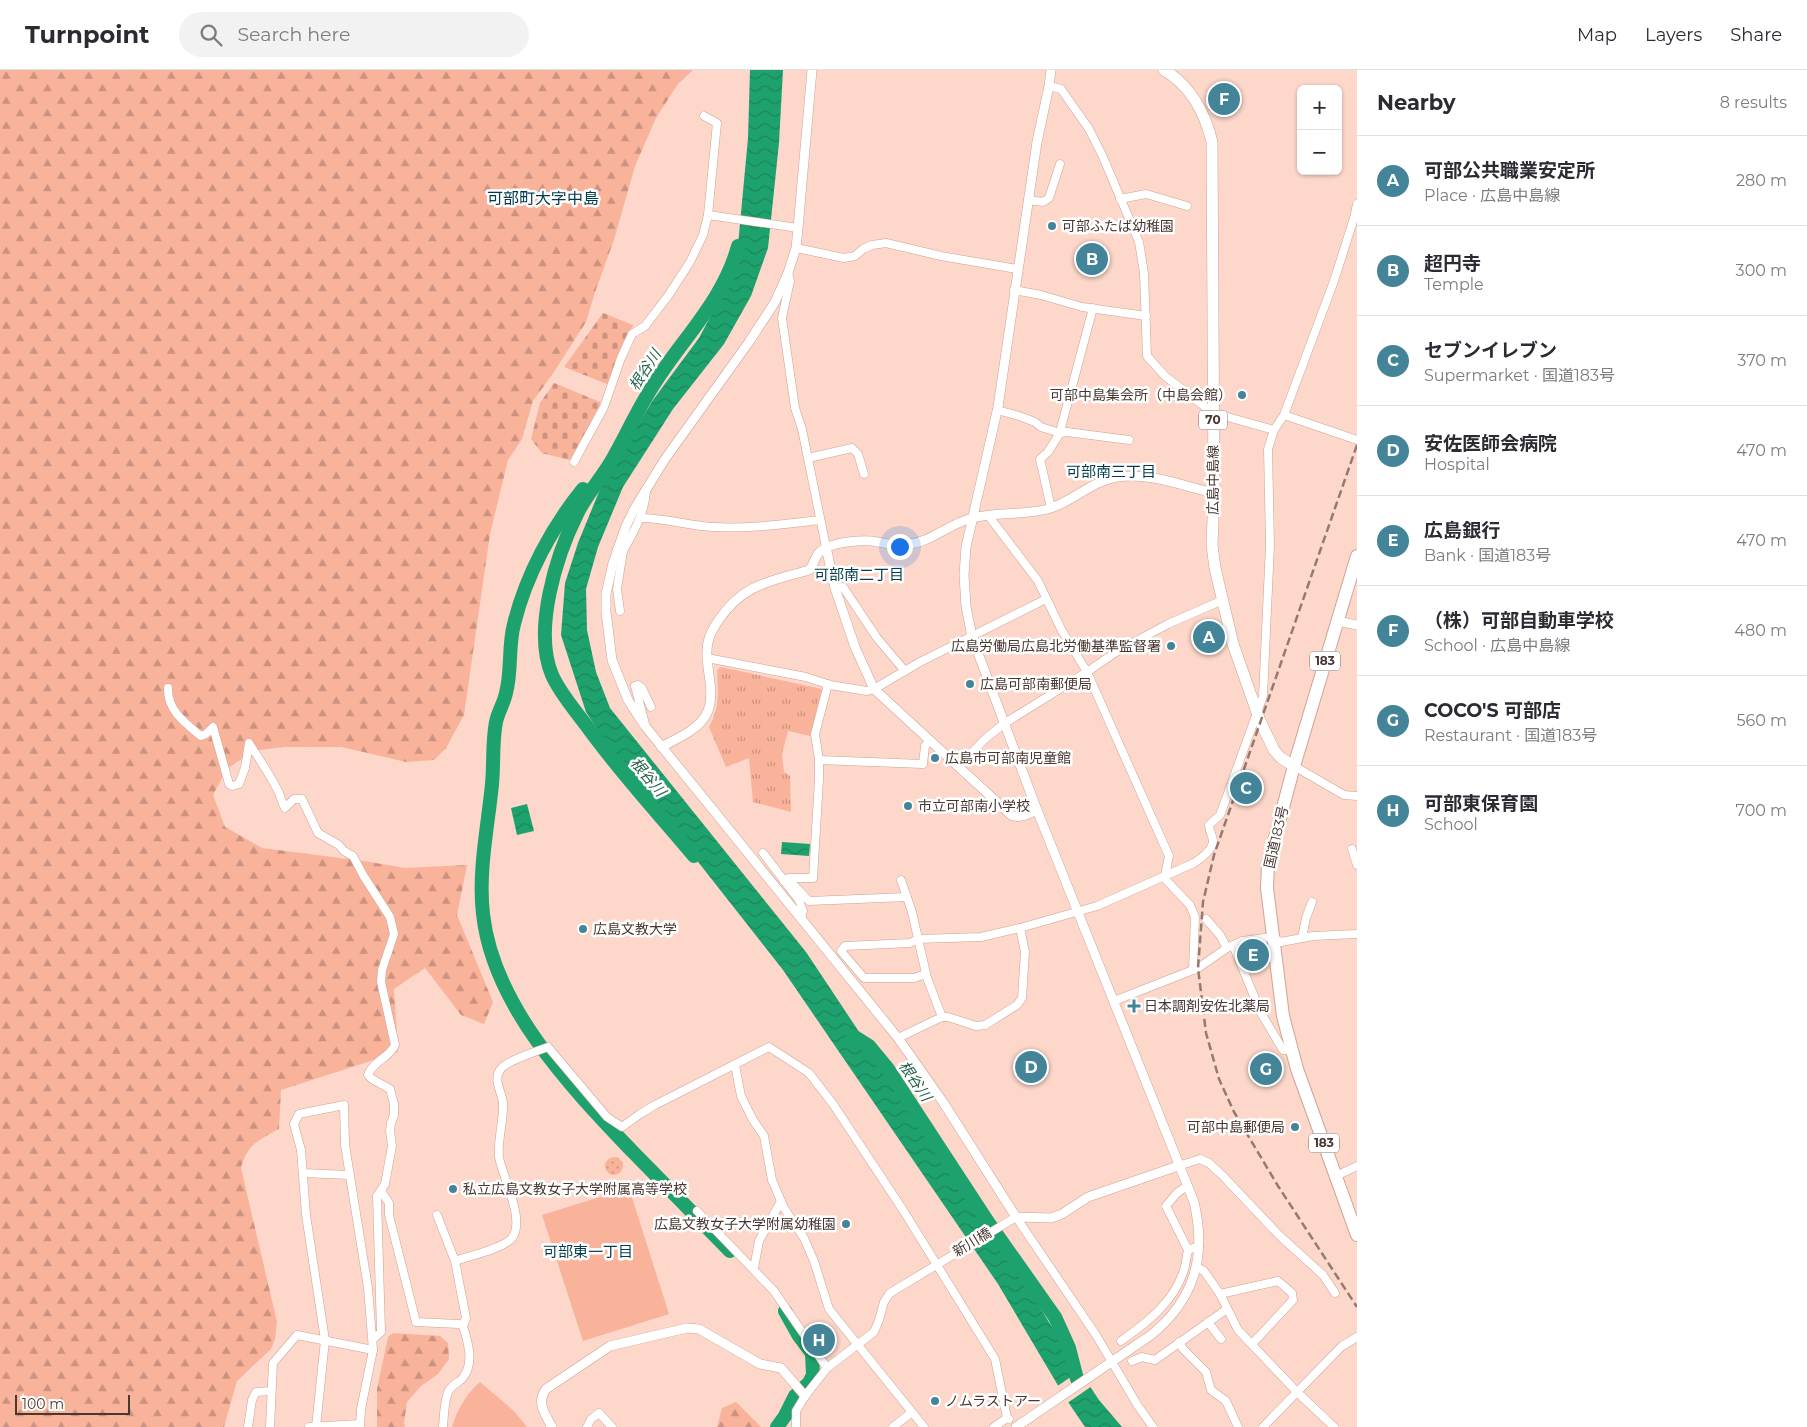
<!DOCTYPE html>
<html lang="en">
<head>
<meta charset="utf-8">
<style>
  :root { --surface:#fff; --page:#f2f2f3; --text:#2b2b33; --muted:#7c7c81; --line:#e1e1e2; --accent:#448498 }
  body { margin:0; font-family:Montserrat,"Noto Sans JP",sans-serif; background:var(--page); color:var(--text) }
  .controls { position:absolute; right:15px; top:15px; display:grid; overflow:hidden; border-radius:8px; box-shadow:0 1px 4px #0004 }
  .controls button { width:45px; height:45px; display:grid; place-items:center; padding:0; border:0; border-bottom:1px solid var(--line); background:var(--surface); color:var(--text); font:25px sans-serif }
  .scale { position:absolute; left:15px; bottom:12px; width:115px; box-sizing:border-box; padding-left:5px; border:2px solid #493731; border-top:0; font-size:14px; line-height:18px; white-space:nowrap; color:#493731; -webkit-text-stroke:4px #fff; paint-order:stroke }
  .you { position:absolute; left:899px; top:476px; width:18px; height:18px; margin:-12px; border:4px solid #fff; border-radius:50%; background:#1a73e8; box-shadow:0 0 0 8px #1a73e833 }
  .badge { display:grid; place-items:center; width:32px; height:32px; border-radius:50%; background:var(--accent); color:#fff; font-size:16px; font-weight:700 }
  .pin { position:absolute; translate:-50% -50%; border:2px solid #fff; box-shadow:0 1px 5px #0006 }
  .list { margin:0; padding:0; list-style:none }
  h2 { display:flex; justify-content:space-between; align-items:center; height:65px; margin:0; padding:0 20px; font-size:21px }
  h2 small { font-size:16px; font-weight:400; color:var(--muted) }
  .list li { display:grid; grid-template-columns:32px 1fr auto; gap:15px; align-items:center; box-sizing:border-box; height:90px; padding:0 20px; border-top:1px solid var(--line) }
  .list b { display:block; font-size:19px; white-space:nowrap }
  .list p { margin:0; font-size:16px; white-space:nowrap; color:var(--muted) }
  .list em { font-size:16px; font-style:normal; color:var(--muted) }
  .icon { flex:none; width:28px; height:28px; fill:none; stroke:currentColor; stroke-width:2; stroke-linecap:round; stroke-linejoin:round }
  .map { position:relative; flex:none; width:1357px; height:1357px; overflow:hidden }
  header { display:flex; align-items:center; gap:30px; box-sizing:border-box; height:70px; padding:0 25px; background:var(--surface); border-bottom:1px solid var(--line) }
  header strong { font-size:24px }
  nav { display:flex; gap:28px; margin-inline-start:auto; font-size:18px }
  .search { width:350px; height:45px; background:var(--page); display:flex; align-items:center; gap:12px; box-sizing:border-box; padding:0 18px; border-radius:28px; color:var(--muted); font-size:19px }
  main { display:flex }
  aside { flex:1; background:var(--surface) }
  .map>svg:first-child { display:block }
</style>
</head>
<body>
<header>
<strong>Turnpoint</strong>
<div class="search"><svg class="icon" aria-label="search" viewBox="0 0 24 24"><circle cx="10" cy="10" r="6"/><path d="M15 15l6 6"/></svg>Search here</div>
<nav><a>Map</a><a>Layers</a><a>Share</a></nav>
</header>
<main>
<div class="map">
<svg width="1357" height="1357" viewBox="0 0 1357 1357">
  <defs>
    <pattern id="grass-dots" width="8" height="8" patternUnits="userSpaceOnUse" patternTransform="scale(1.25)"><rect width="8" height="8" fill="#f9b39b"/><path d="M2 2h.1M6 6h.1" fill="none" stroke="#cc927f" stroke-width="1.8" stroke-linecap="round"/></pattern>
    <pattern id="forest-firs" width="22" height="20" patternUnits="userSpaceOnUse" patternTransform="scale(1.25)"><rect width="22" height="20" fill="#f9b39b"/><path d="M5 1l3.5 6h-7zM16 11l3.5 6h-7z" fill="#cc927f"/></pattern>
    <pattern id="cemetery-stones" width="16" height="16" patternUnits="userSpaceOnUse" patternTransform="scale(1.25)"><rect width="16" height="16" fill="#f9b39b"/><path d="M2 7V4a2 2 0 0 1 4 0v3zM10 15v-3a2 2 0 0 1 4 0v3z" fill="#cc927f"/></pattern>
    <pattern id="park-tufts" width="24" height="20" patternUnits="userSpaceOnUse" patternTransform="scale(1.25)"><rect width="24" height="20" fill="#f9b39b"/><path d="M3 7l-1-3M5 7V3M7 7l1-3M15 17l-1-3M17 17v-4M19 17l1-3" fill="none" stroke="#cc927f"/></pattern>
    <pattern id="water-waves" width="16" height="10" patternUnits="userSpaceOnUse" patternTransform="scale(1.25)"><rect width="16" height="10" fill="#1ea26d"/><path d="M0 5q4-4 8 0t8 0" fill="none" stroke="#1c855a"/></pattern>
  </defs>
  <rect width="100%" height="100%" fill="#fcd7ca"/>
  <circle fill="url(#grass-dots)" cx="614" cy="1096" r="9"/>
  <g fill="url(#forest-firs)">
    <path d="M 0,0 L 693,0 L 678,14 L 656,48 L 635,96 L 614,170 L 595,222 L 586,252 L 554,302 L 533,331 L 522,369 L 508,390 L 490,464 L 464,645 L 446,678 L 434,690 L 406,692 L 342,677 L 283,677 L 253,681 L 227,699 L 213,725 L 225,757 L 262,778 L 364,791 L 405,798 L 467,795 L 457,845 L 493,932 L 484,954 L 461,945 L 425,898 L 394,919 L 398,982 L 281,1020 L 279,1059 C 259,1070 247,1074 241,1098 L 277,1252 L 275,1269 L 271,1279 L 237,1311 L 224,1357 L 0,1357 Z"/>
    <polygon points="393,1263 440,1266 448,1273 449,1289 438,1304 421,1316 407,1332 404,1353 405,1357 377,1357 377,1319 388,1267"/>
    <polygon points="736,1332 761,1357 717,1357 722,1338"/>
  </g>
  <g fill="url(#cemetery-stones)">
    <polygon points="603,243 633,255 607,314 564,297"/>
    <polygon points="554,313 600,332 600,335 570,390 542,383 531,369 540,333"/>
  </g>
  <path fill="url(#park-tufts)" d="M 721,597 L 822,619 L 810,666 L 788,661 L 782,684 L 784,702 L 790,706 L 791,742 L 753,732 L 749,688 L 726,697 L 709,657 C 720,638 718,621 717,600 Z"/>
  <g fill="#f9b39b">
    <polygon points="629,1118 669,1244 583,1271 542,1145"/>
    <path d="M 480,1312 L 514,1341 L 527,1357 L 452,1357 C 457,1340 466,1324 480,1312 Z"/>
  </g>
  <g fill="url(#water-waves)">
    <polygon points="750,0 783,0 779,73 768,178 751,226 724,274 673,339 623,417 598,477 586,519 587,560 596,602 610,638 806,882 1022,1207 1065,1279 1099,1330 1122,1357 1085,1357 1066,1329 998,1214 783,900 614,685 586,642 561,565 565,513 578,473 603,412 653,330 699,268 724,221 738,175 748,68"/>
    <polygon points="527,734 534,761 517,765 511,738"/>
    <polygon points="782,772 810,774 809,786 781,784"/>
  </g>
  <polygon fill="#fcd7ca" points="1081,1300 1092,1316 1066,1334 1056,1317"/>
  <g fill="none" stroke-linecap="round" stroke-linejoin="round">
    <g stroke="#1ea26d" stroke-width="14">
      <path d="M 583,419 C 552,457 526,505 514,554 C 508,576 512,601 506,623 C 504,633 498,642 496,652 C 492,672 494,694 492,714 C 488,756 478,801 483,844 C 493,936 571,1017 632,1081 C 664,1114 697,1147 730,1181"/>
      <path d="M 694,786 C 658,743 619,701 586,655 C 574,639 560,623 552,605 C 533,560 556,486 577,444 C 586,425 601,409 612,390 C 627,364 639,336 656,311 C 684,267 724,229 738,176"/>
      <polyline points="853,966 869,976 888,999 988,1152 1055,1247 1069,1278 1077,1309"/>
      <polyline points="777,1357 785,1346 795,1326 809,1313 813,1305 812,1283 799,1266 785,1241"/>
    </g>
    <g stroke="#cea393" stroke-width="9">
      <g id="minor">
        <polyline points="1049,16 1061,19 1089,59 1103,87 1139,172 1144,203 1147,286 1165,306 1213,343 1274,360"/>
        <polyline points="1120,129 1146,124 1187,136"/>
        <polyline points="1028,130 1043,132 1049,128 1060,94"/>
        <polyline points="708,145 798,158"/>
        <polyline points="796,178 844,188 855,186 863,179 872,175 886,173 941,186 1017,199"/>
        <polyline points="788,203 790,211 782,248 795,338 802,359 826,477"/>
        <polyline points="1014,220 1041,225 1082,237 1146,246"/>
        <polyline points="997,340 1019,346 1035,352 1041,357 1060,363"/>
        <polyline points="1284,345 1357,370"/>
        <polyline points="1062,361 1061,358 1093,238"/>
        <polyline points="808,388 852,378 858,384 864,404"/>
        <polyline points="574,392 604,337 621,288 632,264 645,256 668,226 690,192 703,165 708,145 717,53 704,46"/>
        <polyline points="1051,438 1040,389 1048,382 1060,363 1067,362 1129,370"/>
        <polyline points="988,445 1038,511 1061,559 1087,602 1169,786 1165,806 1166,810 1190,835 1195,847 1193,900"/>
        <path d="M 641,448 C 665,448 689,456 713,457 C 748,459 785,454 820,450"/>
        <path d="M 617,479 L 623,481 C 634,461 645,443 646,420"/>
        <polyline points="835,518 843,517 877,568 905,601"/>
        <polyline points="620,541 617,519 623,481"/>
        <polyline points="707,588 806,607 830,615 867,621 874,619 920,592 1046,529"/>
        <path d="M 168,618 C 167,640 185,653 201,666 L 206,664 L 213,657 L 229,714 L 232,716 L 239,714 L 245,698 L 249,673 C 259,689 269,703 277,719 C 281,725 281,732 285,738 L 294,729 L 302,729 L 318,763 L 339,775 L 344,781 L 353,786 L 363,805 L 390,847 L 394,864 L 382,900 L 381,912 L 395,975 C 389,988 373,991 368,1005 L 372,1009 L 390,1019 L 394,1034 L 394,1045 L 391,1053 L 390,1061 L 392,1076 L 385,1114 L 377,1126 L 381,1262 L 373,1269"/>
        <polyline points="645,654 635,616 638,615 642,618 651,637"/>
        <polyline points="819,690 923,694 925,676 930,670"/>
        <polyline points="959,696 986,668 1005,653 1087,602 1116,582 1168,554 1223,530"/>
        <polyline points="1294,696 1344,725 1357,726"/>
        <polyline points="1352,779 1357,795"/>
        <polyline points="763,783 799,830 803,841 801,848"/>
        <polyline points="901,810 912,842 927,908 942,947"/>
        <polyline points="784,811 789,808 813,808 819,710 819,690 815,664 828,614"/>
        <polyline points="784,811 792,813 809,831 907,827"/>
        <polyline points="1206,849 1220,865 1227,878"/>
        <polyline points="1302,868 1306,848 1312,832"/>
        <polyline points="1233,875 1261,943 1283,980 1292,980"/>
        <path d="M 926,904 L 914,908 L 864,908 L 841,881 L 845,876 L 910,873 L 918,869 L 981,867 L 1020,858 L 1097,836 L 1194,793 C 1200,789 1213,780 1213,771 C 1213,766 1209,761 1209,755 L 1220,745 L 1223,737 L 1263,626 L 1270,475 L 1268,379 L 1274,360 L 1284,345 L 1334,211 L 1354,148 L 1357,134"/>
        <polyline points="1114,931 1198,898 1227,878 1242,871 1272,867 1281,872 1313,866 1357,864"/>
        <polyline points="898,968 942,947 948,947 976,956 985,955 1017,935 1022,928 1025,882 1020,858"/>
        <polyline points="735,995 741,1026 753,1050 764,1066 772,1110 784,1138 804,1168 814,1191 829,1239 924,1357"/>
        <polyline points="1178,1096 1200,1089 1209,1093 1222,1105 1280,1166 1323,1205 1335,1223"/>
        <polyline points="303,1103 349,1105"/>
        <polyline points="1336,1106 1357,1096"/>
        <polyline points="1187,1116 1177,1123 1166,1136 1188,1180"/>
        <path d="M 381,1121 L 389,1133 L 389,1145 L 416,1252 L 459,1254 L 463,1256 C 468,1272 475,1294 462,1309 C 457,1313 451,1316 448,1322 C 444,1332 444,1346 443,1357"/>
        <polyline points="697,1141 774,1221 827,1298"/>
        <polyline points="437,1145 455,1191 466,1248 463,1256"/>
        <polyline points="1016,1147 1096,1265 1138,1336 1153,1357"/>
        <path d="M 455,1191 C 468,1186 503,1179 512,1168 C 526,1150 502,1106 499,1087 C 497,1073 504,1049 503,1033 C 502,1022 493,1011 500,1000 C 505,991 537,981 548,977 L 607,1047 L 622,1057 L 640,1044 L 655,1035 L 769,977 L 809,1003 L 833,1034 L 903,1140 L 995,1289 L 1007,1348"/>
        <polyline points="1197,1197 1204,1201 1220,1224 1238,1260 1297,1322 1334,1357"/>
        <polyline points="754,1198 759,1171 781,1131"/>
        <polyline points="1220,1224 1278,1211 1292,1223 1293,1230 1252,1274"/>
        <polyline points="1208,1252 1221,1269"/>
        <path d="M 1121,1271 C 1146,1253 1172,1234 1183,1203 C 1186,1196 1186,1188 1188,1180 L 1199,1176"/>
        <polyline points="1179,1272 1183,1279 1206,1302 1211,1320 1226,1331 1238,1357"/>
        <polyline points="1132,1291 1142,1287 1155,1290 1227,1239"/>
        <polyline points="248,1357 252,1330 256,1322 271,1321"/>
        <polyline points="270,1357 273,1293 297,1265 373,1280"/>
        <polyline points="309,1357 360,1354"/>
        <polyline points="316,1357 325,1270 306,1145 301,1080 294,1054 299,1044 344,1035 345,1075 368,1218 373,1280 361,1339 360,1357"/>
        <polyline points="587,1357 591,1349 599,1343 612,1357"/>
        <polyline points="796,1357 796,1341 805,1326 827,1298 874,1262 879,1250 884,1232 890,1223 1016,1147"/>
        <polyline points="893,1357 911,1343"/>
        <polyline points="994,1357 1007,1348 1009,1349"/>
        <polyline points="1263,1357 1342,1276 1357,1267"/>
      </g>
    </g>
    <g stroke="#cea393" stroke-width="10">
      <g id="tertiary">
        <polyline points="812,0 798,158 796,178 788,203 775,232 749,272 665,389 636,436 626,456 613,493 606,524 606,542 612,590 628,630 645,656 898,968 943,1032 1016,1147 1051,1148 1062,1144 1088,1127 1178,1096"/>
        <path d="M 826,477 L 835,518 L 855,577 L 874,619 L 1011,745 C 1020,749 1028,744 1037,740"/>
        <polyline points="1337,551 1357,555"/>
        <path d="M 661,677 C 676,669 699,660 707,643 C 715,626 708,605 707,587 C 706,572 710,563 718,551 C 743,514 768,512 809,500 C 814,495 814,489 818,484 C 827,472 858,470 872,471 C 885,473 896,477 910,474 C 932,471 949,454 972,448 C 996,442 1026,445 1048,439 C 1072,432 1092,411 1117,407 C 1149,402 1183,416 1214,423"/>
        <path d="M 552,1357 C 545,1344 536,1333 546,1319 L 610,1276 L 687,1258 L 699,1259 L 760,1294 L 781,1298 L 805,1326"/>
        <path d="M 1016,1357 L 1151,1265 C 1194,1230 1207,1187 1194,1132 L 1037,740 L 972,567 L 966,536 L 964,505 L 966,477 L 998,337 L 1037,72 L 1049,16 L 1051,0"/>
      </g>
    </g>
    <g stroke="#cea393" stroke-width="12">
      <path id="primary" d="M 1164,0 C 1190,15 1205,43 1212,72 L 1214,423 L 1212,475 L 1215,498 L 1233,574 L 1260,651 L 1274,680 L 1281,688 L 1294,696"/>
    </g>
    <g stroke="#cea393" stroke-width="14">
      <polyline id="trunk" points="1357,486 1294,696 1268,794 1267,818 1283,946 1297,999 1357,1165"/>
    </g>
    <use href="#minor" stroke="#fff" stroke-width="8"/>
    <use href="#tertiary" stroke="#fff" stroke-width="9"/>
    <use href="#primary" stroke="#fff" stroke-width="11"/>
    <use href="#trunk" stroke="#fff" stroke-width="12"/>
    <polyline stroke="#937a71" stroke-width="2.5" stroke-dasharray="8 4" stroke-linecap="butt" points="1357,375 1214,785 1203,832 1198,898 1206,963 1219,1009 1234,1042 1278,1116 1357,1237"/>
  </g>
  <g fill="#448498" stroke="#fff" stroke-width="2">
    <circle cx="1052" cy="156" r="5"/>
    <circle cx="1242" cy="325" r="5"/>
    <circle cx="1171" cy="576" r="5"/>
    <circle cx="970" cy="614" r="5"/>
    <circle cx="935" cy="688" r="5"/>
    <circle cx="908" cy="736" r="5"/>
    <circle cx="583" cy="859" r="5"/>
    <path d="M1131.5 928.5h5v5h5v5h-5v5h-5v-5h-5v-5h5z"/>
    <circle cx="1295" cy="1057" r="5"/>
    <circle cx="453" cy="1119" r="5"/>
    <circle cx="846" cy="1154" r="5"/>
    <circle cx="935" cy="1331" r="5"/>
  </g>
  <g text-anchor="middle" stroke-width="5" stroke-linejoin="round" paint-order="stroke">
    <g fill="#fff" stroke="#80736f" stroke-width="1">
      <rect x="1199" y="340.5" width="28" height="19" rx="4"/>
      <rect x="1310" y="581.5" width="30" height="19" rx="4"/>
      <rect x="1309" y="1063.5" width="30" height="19" rx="4"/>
    </g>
    <g font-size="12" font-weight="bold" fill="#493731">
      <text x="1213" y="354">70</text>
      <text x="1325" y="595">183</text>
      <text x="1324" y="1077">183</text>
    </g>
    <g font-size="14" fill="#493731" stroke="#fff" text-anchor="start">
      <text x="1062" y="161">可部ふたば幼稚園</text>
      <text x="1232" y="330" text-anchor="end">可部中島集会所（中島会館）</text>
      <text x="1161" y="581" text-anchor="end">広島労働局広島北労働基準監督署</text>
      <text x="980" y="619">広島可部南郵便局</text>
      <text x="945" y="693">広島市可部南児童館</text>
      <text x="918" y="741">市立可部南小学校</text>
      <text x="593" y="864">広島文教大学</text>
      <text x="1144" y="941">日本調剤安佐北薬局</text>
      <text x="1285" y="1062" text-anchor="end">可部中島郵便局</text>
      <text x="463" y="1124">私立広島文教女子大学附属高等学校</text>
      <text x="836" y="1159" text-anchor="end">広島文教女子大学附属幼稚園</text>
      <text x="945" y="1336">ノムラストアー</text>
    </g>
    <g font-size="14" fill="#493731" stroke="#fff">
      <text transform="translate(1213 410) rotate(-90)" y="5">広島中島線</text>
      <text transform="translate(1276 767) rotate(-77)" y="5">国道183号</text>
      <text transform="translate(972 1172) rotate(-31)" y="5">新川橋</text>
    </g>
    <g font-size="15" font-style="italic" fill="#246245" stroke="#fff">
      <text transform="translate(645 300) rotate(-57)" y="5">根谷川</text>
      <text transform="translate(648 707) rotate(50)" y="5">根谷川</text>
      <text transform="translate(915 1011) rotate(56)" y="5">根谷川</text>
    </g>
    <g font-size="15" fill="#003c4a" stroke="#fff">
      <text x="1111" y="407">可部南三丁目</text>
      <text x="859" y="510">可部南二丁目</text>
      <text x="588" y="1187">可部東一丁目</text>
    </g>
    <g font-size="16" fill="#003c4a" stroke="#fff">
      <text x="543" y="134">可部町大字中島</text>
    </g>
  </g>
</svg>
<div class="controls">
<button>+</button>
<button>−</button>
</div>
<div class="scale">100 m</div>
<div class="you"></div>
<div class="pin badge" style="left:1209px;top:567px">A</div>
<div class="pin badge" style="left:1092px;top:189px">B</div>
<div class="pin badge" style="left:1246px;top:718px">C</div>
<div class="pin badge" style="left:1031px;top:997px">D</div>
<div class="pin badge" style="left:1253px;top:885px">E</div>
<div class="pin badge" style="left:1224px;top:29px">F</div>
<div class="pin badge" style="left:1266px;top:999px">G</div>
<div class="pin badge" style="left:819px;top:1270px">H</div>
</div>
<aside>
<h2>Nearby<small>8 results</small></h2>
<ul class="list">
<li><span class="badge">A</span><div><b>可部公共職業安定所</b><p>Place · 広島中島線</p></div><em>280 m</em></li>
<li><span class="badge">B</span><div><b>超円寺</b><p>Temple</p></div><em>300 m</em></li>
<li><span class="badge">C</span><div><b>セブンイレブン</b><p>Supermarket · 国道183号</p></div><em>370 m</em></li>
<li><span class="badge">D</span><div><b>安佐医師会病院</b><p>Hospital</p></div><em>470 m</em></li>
<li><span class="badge">E</span><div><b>広島銀行</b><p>Bank · 国道183号</p></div><em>470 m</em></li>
<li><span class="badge">F</span><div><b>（株）可部自動車学校</b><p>School · 広島中島線</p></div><em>480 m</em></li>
<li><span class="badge">G</span><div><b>COCO'S 可部店</b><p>Restaurant · 国道183号</p></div><em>560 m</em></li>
<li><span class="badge">H</span><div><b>可部東保育園</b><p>School</p></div><em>700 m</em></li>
</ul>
</aside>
</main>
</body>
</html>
